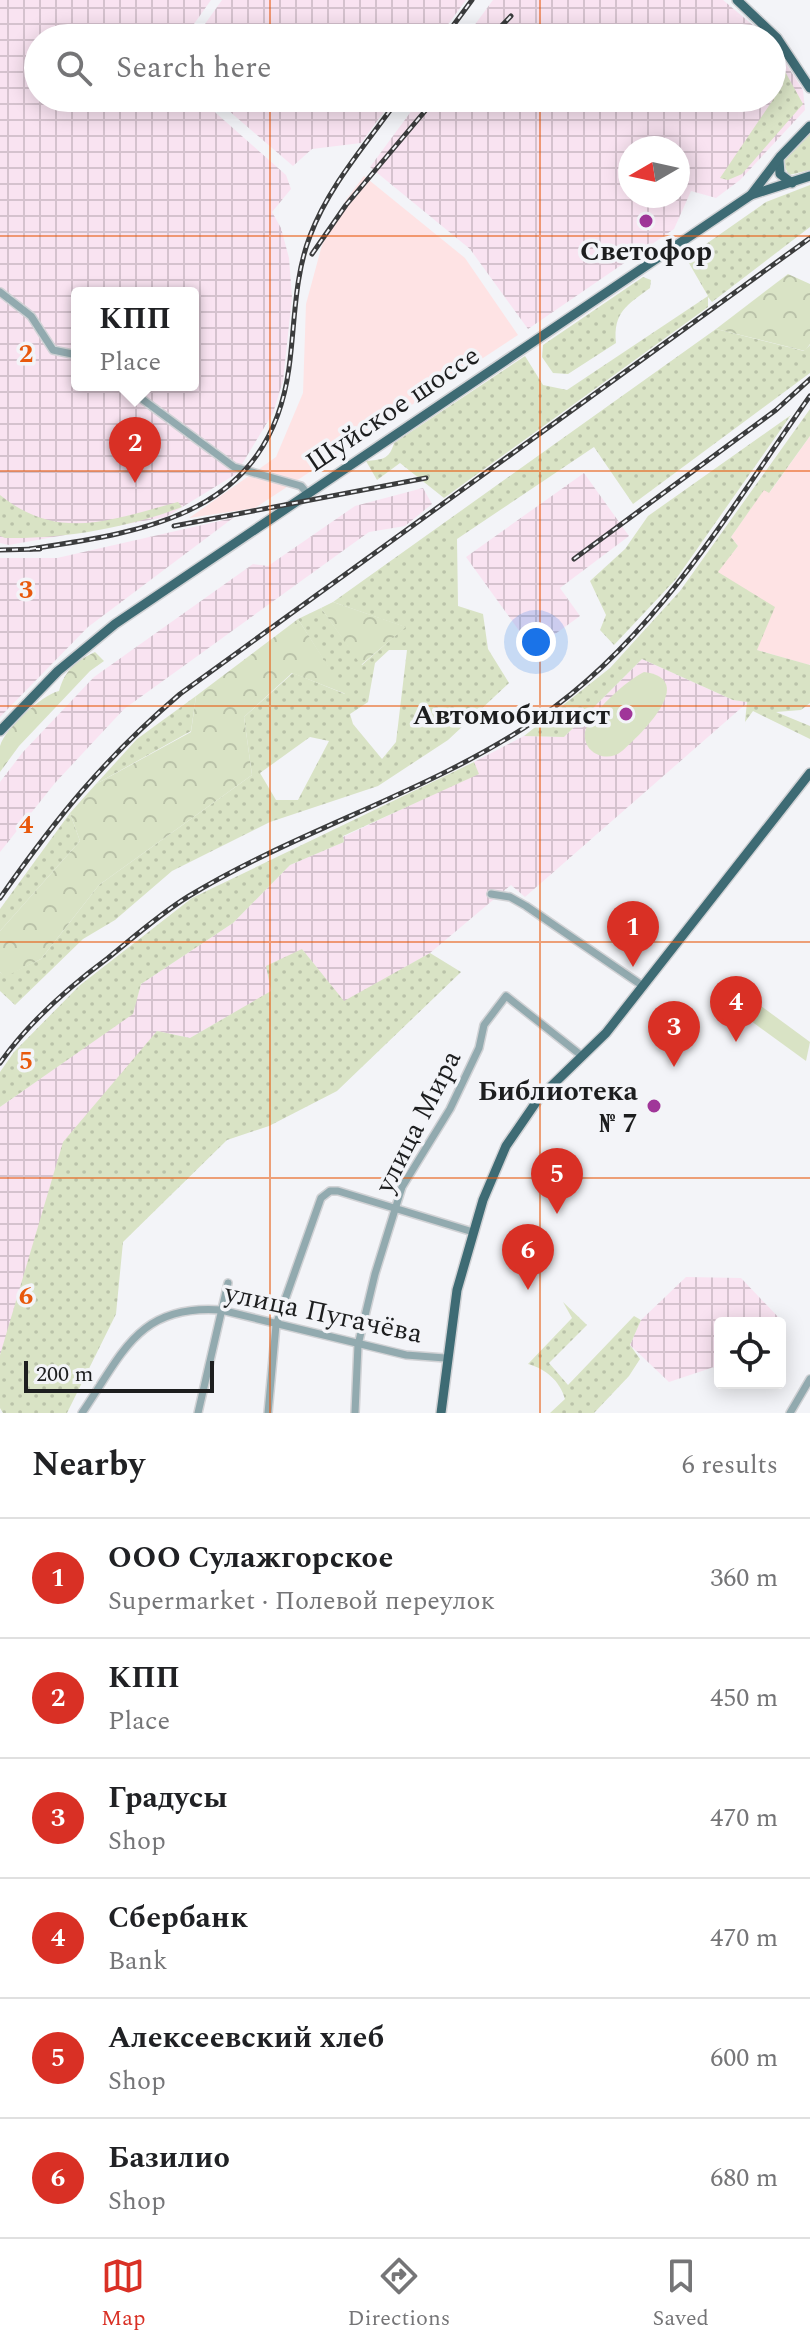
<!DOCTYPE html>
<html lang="en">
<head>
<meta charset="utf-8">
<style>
  :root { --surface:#fff; --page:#f6f6f6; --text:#202124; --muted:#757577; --line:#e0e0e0; --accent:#d93025 }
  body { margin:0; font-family:Spectral,serif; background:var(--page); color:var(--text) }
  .controls { position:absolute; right:24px; bottom:24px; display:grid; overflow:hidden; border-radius:8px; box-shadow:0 4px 20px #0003 }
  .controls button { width:72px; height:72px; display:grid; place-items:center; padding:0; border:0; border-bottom:2px solid var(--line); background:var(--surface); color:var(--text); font:40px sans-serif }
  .compass { position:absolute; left:618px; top:136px; width:72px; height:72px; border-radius:50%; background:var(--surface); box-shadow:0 4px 20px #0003; rotate:261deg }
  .scale { position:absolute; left:24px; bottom:20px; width:190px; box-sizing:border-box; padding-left:8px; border:4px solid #1d1e1f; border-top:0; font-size:22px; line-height:28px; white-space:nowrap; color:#1d1e1f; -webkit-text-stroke:6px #f3f4f8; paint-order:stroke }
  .you { position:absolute; left:536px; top:642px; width:28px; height:28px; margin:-20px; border:6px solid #fff; border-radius:50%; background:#1a73e8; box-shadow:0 0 0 12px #1a73e833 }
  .badge { display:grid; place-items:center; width:52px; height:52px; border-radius:50%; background:var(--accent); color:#fff; font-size:26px; font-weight:700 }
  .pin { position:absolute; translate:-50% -66px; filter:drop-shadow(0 2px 4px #0008) }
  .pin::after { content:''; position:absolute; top:42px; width:28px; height:24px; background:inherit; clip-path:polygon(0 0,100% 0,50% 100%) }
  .popup { position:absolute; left:71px; top:287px; width:128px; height:104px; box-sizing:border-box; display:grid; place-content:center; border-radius:8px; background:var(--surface); filter:drop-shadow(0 2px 6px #0005); font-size:26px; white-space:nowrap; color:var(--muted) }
  .popup b { font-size:30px; color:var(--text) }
  .popup::after { content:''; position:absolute; left:50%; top:100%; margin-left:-16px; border:16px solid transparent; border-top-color:var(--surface) }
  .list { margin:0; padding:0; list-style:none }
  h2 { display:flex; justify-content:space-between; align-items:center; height:104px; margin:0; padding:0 32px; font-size:34px }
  h2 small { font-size:26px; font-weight:400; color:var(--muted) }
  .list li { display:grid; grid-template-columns:52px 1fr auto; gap:24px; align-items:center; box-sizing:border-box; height:120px; padding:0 32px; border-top:2px solid var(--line) }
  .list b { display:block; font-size:30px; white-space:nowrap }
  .list p { margin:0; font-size:26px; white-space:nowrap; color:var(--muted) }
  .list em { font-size:26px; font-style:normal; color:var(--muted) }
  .icon { flex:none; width:44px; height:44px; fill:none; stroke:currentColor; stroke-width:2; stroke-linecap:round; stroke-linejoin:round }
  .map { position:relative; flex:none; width:810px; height:1413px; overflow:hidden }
  .search { position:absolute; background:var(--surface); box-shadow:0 4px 20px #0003; left:24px; right:24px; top:24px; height:88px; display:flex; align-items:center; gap:20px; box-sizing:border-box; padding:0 28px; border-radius:44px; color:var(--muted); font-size:30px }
  .sheet { height:824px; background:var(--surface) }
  nav { display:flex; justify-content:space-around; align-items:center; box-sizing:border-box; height:112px; border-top:2px solid var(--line); background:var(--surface); font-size:22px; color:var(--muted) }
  nav a { display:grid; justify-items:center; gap:4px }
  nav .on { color:var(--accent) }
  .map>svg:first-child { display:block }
</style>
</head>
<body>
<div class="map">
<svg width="810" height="1413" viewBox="0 0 810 1413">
  <defs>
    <pattern id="industrial-grid" width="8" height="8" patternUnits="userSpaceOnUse" patternTransform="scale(2)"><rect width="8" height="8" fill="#f9e3f1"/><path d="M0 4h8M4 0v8" fill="none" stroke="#d5c2ce"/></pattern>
    <pattern id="grass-dots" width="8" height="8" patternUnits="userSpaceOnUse" patternTransform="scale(2)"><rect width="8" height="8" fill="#d9e3c5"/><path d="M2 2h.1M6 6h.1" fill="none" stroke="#bac2a9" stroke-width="1.8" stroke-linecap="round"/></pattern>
    <pattern id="forest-crowns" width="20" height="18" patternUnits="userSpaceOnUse" patternTransform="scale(2)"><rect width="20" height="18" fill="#d9e3c5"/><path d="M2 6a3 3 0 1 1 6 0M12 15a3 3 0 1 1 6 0" fill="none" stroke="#bac2a9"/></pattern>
  </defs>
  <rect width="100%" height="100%" fill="#f3f4f8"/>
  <g fill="#fee3e4">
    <polygon points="364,176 465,258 518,335 255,508 189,518 276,457 303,393 306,304 322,245 346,200"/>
    <polygon points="810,436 810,664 809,665 757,650 717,572 738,546 731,537 764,489 770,492"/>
  </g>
  <g fill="url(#industrial-grid)" fill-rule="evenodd">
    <path d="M 0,0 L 211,0 L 184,38 L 38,38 L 38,98 L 199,98 L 286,175 L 291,189 L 272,212 L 281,228 L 289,258 L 292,297 L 283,381 L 273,413 L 236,474 L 166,517 L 9,545 L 0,543 ZM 77,293 L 193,293 L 193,385 L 77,385 Z"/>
    <polygon points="222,0 466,0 438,38 195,38"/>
    <polygon points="493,0 723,0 768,38 465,38"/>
    <path d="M 772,42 L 803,90 L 805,110 L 740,180 L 716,198 L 691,191 L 674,229 L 528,329 L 470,249 L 370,167 L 421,98 L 772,98 ZM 630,148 L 678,148 L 678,196 L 630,196 Z"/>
    <polygon points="214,98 394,98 361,143 312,149 293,166"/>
    <polygon points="584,473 629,536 560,588 580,616 533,650 466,557"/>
    <polygon points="423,488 432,504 405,526 369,532 124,709 55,783 0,852 0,782 23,752 94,677 253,564 268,566 355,506"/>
    <polygon points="233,518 88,627 0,717 0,558 57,558"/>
    <polygon points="642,659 733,700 748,702 525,897 511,885 430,953 344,1002 302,949 272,991 190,1038 157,1031 0,1355 0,1107 132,1014 141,984 233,923 290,865 344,842 343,837 478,773 474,762 524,736 564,737"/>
    <polygon points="686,1277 741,1278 781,1320 777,1323 720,1323 720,1365 669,1382 630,1345 641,1320"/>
  </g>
  <g fill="url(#grass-dots)" fill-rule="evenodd">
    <polygon points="777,57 803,104 742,174 728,180 720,178 783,85"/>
    <polygon points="810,134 810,170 789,175 782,162"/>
    <path d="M 810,185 L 810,227 L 712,302 L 708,297 L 708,307 L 444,498 L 400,463 L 377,480 L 366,461 C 381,459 389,461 394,443 L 525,356 L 543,385 L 567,390 L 708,296 L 686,258 L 766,202 Z"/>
    <path d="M 643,277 L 651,280 L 650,288 C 627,305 613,312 616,343 L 568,374 L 553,373 L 542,357 L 543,345 Z"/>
    <path d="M 716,329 L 804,351 L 810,345 L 810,373 L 633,504 L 594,447 L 457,539 L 458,606 L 483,614 L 488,649 L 509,683 L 448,740 L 378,786 L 270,822 L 172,871 L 115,920 L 83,939 L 15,1005 L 0,991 L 0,972 L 5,976 L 41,959 L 99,885 L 252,775 L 244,717 L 293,673 L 345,694 L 298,619 L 321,608 L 362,665 L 405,627 L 333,602 ZM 389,650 L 407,650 L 396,742 L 382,759 L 353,724 L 350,714 L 368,702 L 375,663 ZM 310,737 L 329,741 L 298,800 L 276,800 L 260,773 Z"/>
    <polygon points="810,409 810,436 769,493 764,490 731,537 738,546 718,572 775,607 757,650 810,665 810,703 801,710 776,712 810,726 810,739 753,711 745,722 747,702 733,700 642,659 564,737 524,736 610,668 680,591"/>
    <polygon points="791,415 676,579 614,645 600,630 606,615 590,581 625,549 648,516"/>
    <path d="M 0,495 C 59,543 113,519 178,502 L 182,507 C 127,528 64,539 5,538 L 0,536 Z"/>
    <polygon points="196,696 191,731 96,784 137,739"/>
    <polygon points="474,762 479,774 343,836 344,842 290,865 233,923 141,984 133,1014 0,1107 0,1072 14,1052 79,986 192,898"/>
    <polygon points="70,813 80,841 0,931 0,909"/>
    <polygon points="302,949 344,1001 430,953 461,972 337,1091 269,1126 227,1140 123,1242 116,1314 67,1413 3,1413 0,1408 0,1355 63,1142 157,1031 190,1038 271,991 266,966"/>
    <path d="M 563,1302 L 587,1325 L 549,1363 L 568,1385 L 634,1316 L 641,1320 L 630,1345 L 640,1359 L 629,1376 L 594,1413 L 550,1413 L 565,1399 C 560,1381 546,1369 528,1364 L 572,1318 Z"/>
  </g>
  <g fill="url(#forest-crowns)">
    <polygon points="788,274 810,284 810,344 805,351 716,329"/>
    <polygon points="333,602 406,627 361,665 321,608"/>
    <polygon points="298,619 346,694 292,673 244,717 252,775 99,885 41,959 5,977 0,972 0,931 80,841 70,813 96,784 191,732 196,696"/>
    <path d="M 95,652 L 104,661 L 90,671 L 19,746 L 0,772 C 0,764 0,753 0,746 C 5,728 42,695 59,691 C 65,670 76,661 95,652 Z"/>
  </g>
  <g fill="#d9e3c5">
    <path d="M 644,672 C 699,679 640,735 622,751 C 607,764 582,753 585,732 C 588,715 628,679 644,672 Z"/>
    <polygon points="761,1006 810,1042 806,1061 751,1021"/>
  </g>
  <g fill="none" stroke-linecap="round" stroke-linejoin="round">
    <g stroke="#d1d2d5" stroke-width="10">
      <g id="minor">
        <polyline points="0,292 31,316 53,350 77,355"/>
        <polyline points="123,385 234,467 301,486 306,492"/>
        <polyline points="491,894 510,897 526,906 643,986"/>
        <path d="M 82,1413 C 123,1353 138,1304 221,1310 L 406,1355 L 445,1358"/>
        <polyline points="198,1413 228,1283"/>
        <polyline points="268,1413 276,1325 321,1198 330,1191 338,1191 473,1232"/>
        <polyline points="355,1413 358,1345 375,1274 402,1187 450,1109 479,1048 484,1025 506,996 582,1056"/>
        <polyline points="790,1413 810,1379"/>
      </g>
    </g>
    <g stroke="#d1d2d5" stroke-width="12">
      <g id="major">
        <polyline points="737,0 777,38 810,88"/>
        <polyline points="779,160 780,174 792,183"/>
        <polyline points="751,195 810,176"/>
        <polyline points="0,731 58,671 115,624 751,195 780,157 810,126"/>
        <polyline points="441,1413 457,1290 483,1200 506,1146 539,1098 606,1033 810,773"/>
      </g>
    </g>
    <use href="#minor" stroke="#92aaaf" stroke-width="7"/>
    <use href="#major" stroke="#3e6b74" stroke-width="9"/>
    <g stroke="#3b3c3d" stroke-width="5">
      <g id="rail">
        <polyline points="444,38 472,0"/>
        <polyline points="490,38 511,16"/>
        <polyline points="312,254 346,205 436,98"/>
        <polyline points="174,526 426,478"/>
        <path d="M 30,549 C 151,531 269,513 289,368 C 295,325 294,277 310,236 C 329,185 368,142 399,98"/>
        <polyline points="0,550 40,549"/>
        <polyline points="574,559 776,410 810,379"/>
        <path d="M 0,898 C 57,817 104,759 180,694 L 810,238"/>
        <path d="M 0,1063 C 28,1023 69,987 108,958 C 134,937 161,913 189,896 C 301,828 431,792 539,718 C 656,638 730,509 810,396"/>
      </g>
    </g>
    <use href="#rail" stroke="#f3f4f8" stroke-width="2" stroke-dasharray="6" stroke-linecap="butt"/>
  </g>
  <path fill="none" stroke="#e8590c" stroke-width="2" stroke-opacity="0.55" d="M 270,0 L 270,38M 540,0 L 540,38M 270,98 L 270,1413M 540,98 L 540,1413M 0,236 L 810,236M 0,471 L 810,471M 0,706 L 810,706M 0,942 L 810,942M 0,1178 L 810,1178"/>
  <g fill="#a03699" stroke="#f3f4f8" stroke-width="3">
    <circle cx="646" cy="221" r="8"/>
    <circle cx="626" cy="714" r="8"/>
    <circle cx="654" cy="1106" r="8"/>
  </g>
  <g text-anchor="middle" stroke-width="7" stroke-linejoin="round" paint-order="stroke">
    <g font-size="28" font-weight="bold" fill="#1d1e1f" stroke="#f3f4f8" text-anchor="end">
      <text x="646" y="260" text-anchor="middle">Светофор</text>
      <text x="610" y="724">Автомобилист</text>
      <text x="638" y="1100">Библиотека<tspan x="638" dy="32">№ 7</tspan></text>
    </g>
    <g font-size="28" fill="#1d1e1f" stroke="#f3f4f8">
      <text transform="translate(392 408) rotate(-34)" y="10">Шуйское шоссе</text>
      <text transform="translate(417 1121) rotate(-63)" y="10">улица Мира</text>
      <text transform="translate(324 1312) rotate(12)" y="10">улица Пугачёва</text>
    </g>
  </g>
  <g font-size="26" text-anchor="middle" font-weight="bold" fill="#e8590c" stroke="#f3f4f8" stroke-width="7" stroke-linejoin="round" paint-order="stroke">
    <text x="26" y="362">2</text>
    <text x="26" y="598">3</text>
    <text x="26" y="833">4</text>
    <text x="26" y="1069">5</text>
    <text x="26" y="1304">6</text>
  </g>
</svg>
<div class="controls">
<button><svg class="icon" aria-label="locate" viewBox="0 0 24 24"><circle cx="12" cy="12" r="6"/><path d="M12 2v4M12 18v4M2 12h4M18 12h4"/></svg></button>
</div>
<svg class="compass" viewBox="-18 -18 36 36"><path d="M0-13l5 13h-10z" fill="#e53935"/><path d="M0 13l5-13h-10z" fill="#757577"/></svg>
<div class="scale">200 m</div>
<div class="you"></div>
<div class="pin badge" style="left:633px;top:967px">1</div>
<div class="pin badge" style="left:135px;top:483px">2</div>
<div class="popup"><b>КПП</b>Place</div>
<div class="pin badge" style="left:674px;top:1067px">3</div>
<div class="pin badge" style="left:736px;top:1042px">4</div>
<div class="pin badge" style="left:557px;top:1214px">5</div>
<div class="pin badge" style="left:528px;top:1290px">6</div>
<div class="search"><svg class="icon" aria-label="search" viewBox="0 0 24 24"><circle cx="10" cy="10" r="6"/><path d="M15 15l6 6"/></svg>Search here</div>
</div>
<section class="sheet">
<h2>Nearby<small>6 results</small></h2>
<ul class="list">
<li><span class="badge">1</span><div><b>ООО Сулажгорское</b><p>Supermarket · Полевой переулок</p></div><em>360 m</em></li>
<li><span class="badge">2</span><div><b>КПП</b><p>Place</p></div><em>450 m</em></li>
<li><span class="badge">3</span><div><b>Градусы</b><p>Shop</p></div><em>470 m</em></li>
<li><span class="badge">4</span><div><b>Сбербанк</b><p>Bank</p></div><em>470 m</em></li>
<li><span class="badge">5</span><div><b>Алексеевский хлеб</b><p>Shop</p></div><em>600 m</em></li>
<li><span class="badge">6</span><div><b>Базилио</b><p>Shop</p></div><em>680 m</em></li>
</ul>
</section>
<nav>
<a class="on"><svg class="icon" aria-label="map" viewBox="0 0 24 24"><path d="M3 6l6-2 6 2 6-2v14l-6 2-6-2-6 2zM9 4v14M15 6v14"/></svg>Map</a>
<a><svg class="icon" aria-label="directions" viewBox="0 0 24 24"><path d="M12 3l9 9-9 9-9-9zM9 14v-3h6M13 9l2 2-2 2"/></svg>Directions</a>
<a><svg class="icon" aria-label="saved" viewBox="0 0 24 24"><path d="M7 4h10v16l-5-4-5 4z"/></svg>Saved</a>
</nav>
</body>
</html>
